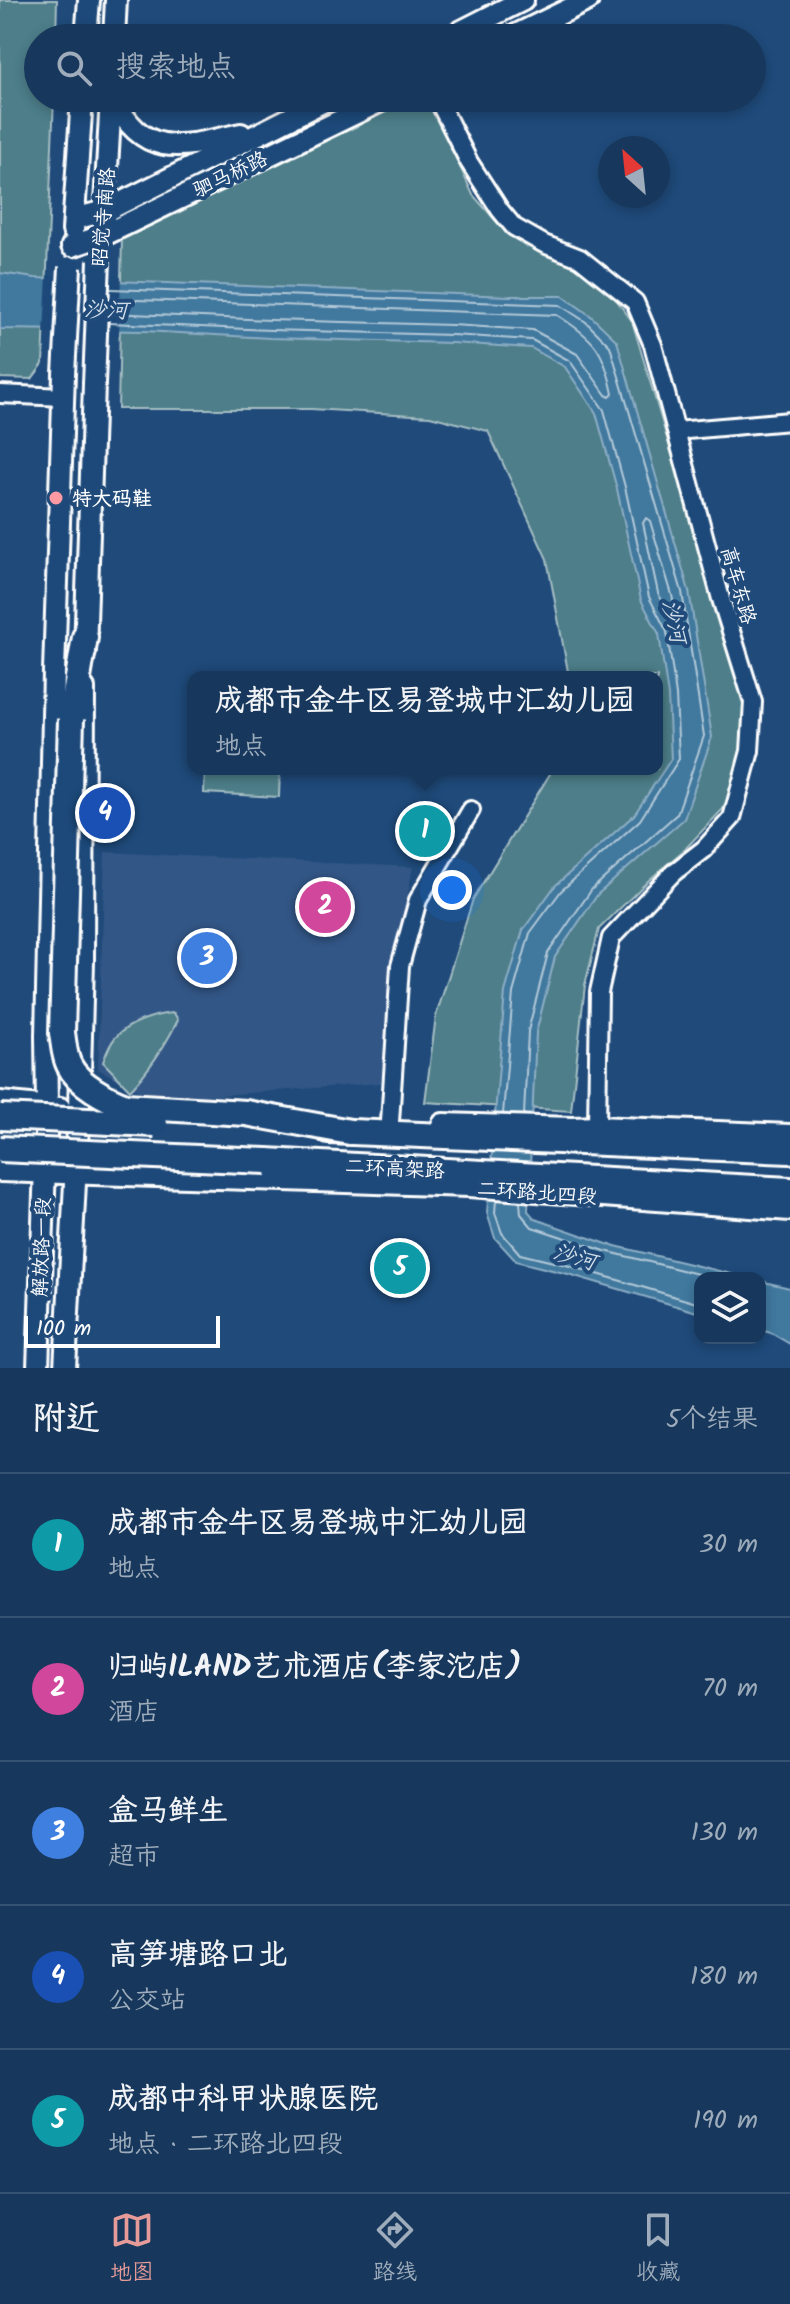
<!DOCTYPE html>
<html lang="zh">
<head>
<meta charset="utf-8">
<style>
  :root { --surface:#17385c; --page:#244365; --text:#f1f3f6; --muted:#9eacbb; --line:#365272; --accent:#e69b98 }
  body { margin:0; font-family:Kalam,"LXGW WenKai TC",sans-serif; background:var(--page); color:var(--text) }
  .controls { position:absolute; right:24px; bottom:24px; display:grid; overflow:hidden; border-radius:16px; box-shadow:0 4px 12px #0003 }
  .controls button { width:72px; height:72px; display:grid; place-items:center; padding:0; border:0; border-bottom:2px solid var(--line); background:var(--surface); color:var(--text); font:40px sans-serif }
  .compass { position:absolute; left:598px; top:136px; width:72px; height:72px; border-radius:50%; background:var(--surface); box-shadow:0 4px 12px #0003; rotate:333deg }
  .scale { position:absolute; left:24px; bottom:20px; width:196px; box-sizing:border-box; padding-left:8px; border:4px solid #fff; border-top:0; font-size:22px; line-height:28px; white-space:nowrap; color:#fff; -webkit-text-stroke:6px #1f4a7a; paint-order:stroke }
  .you { position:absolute; left:452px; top:890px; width:28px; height:28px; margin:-20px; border:6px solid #fff; border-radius:50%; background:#1a73e8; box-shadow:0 0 0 12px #1a73e833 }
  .badge { display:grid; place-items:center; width:52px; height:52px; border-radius:50%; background:var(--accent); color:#fff; font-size:26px; font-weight:700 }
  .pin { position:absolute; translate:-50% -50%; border:4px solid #fff; box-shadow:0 2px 8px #0006 }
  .popup { position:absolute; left:187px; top:671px; width:476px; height:104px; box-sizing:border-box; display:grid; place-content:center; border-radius:16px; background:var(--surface); filter:drop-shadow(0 2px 6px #0005); font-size:26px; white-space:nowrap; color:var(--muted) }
  .popup b { font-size:30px; color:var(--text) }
  .popup::after { content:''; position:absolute; left:50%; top:100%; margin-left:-16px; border:16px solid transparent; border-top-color:var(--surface) }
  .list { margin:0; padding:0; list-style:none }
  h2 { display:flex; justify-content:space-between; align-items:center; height:104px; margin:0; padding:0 32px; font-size:34px }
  h2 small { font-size:26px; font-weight:400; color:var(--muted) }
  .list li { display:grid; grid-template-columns:52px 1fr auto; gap:24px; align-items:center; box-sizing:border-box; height:144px; padding:0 32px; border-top:2px solid var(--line) }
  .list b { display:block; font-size:30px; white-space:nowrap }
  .list p { margin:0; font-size:26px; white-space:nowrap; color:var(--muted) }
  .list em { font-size:26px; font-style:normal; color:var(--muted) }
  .icon { flex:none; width:44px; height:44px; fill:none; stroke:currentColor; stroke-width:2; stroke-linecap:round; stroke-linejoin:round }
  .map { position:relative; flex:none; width:790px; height:1368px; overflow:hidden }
  .search { position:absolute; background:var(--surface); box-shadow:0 4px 12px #0003; left:24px; right:24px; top:24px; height:88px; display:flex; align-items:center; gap:20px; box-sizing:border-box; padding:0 28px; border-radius:44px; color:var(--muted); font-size:30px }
  .sheet { height:824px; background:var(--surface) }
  nav { display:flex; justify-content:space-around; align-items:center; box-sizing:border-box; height:112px; border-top:2px solid var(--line); background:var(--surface); font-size:22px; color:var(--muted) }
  nav a { display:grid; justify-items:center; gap:4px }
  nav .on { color:var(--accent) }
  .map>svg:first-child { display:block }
</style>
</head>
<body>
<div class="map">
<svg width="790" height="1368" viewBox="0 0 790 1368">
  <rect width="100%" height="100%" fill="#1f4a7a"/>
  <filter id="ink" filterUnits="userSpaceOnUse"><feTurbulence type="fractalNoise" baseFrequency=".0125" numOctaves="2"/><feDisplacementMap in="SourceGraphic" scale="16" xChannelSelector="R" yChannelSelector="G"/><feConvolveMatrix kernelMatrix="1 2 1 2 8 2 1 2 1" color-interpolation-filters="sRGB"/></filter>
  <g filter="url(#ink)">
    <polygon fill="#335786" points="105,852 413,867 395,961 382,1083 155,1100 98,1069"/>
    <g fill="#4e7e89" stroke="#a6bec4" stroke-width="2">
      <polygon points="0,0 57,0 56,38 38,38 38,98 54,98 43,364 32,379 0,378"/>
      <polygon points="406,98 428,98 473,195 503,229 530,246 570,263 609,290 632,321 744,697 745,728 736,775 723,809 685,849 649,880 599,929 585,985 571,1111 425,1102 436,1016 473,899 553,769 657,769 657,677 569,677 547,559 488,431 430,416 311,409 118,409 122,237"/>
      <polygon points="205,769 280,769 279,797 204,793"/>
      <path d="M 174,1013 L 178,1020 C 165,1046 150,1069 130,1090 L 103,1062 C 106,1054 109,1045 115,1038 C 127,1023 156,1014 174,1013 Z"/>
    </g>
    <g fill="#41789e" stroke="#8daec5" stroke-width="2">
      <polygon points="0,273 35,278 509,296 563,296 591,316 617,341 689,591 712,737 684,819 598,894 555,957 536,1033 528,1211 535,1219 607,1244 748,1278 700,1278 700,1313 568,1274 516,1261 495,1238 487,1213 505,992 523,930 555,886 634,815 671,759 668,696 659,634 641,600 617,489 596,413 565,367 531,348 452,343 270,338 144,331 0,329"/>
      <polygon points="760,1281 790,1288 790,1344 771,1333 760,1330"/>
    </g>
    <polygon fill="#1f4a7a" points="47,275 121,277 119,335 44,333"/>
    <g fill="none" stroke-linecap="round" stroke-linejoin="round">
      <g stroke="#b3c9d8" stroke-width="2">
        <polyline points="110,289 560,305 586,322 610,346 682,592 704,736 677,814 592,889 548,953 528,1031 524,1115"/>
        <path d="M 109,313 L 271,320 L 452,325 L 533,330 L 577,354 L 606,395 L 610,397 L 613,394 C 604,350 595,339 557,315 L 109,299"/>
        <polyline points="108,323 271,330 452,335 532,340 570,361 604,410 625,487 649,597 667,632 676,695 679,759 640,820 561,891 530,933 513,993 503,1114"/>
        <polygon points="646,518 650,521 672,595 674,606 671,610 666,608 658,593 643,523"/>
        <polyline points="496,1200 495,1213 502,1233 520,1254 570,1266 700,1304"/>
        <polyline points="520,1202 521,1214 532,1227 605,1251 714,1278"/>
      </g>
      <g stroke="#fff" stroke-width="22">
        <g id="minor">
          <polyline points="437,98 469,162 500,210 514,227 544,244 580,258 635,302 653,345 721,599 753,702 750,751 732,818 704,849 673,873 611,938 599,992 597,1127"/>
          <polyline points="0,394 63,397"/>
          <polyline points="676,431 790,421"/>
          <polyline points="390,1122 400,966 418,900 471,810"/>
        </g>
      </g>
      <g stroke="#fff" stroke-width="26">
        <g id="major">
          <polyline points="86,38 89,0"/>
          <polyline points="114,38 116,0"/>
          <polyline points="448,38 523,0"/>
          <polyline points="510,38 588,0"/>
          <path d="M 113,98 C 144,161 183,147 241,134"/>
          <polyline points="74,219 105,211 330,98"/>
          <polyline points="104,221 111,98"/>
          <polyline points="73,230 82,98"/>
          <polyline points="72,246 102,236 387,98"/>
          <polyline points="85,652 94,384"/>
          <polyline points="0,1102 60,1108"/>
          <polyline points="443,1124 572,1128 597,1127 790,1135"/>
          <polyline points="0,1171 469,1186 790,1210"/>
          <polyline points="38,1368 47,1107 46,1036 54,671 64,374"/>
          <polyline points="65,1368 79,1109 83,962 84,688"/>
        </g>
      </g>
      <g stroke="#fff" stroke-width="30">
        <g id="highway">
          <polyline points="71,719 85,637"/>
          <polyline points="329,1131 790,1151"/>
          <polyline points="267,1161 790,1190"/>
        </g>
      </g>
      <use href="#minor" stroke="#1f4a7a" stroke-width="16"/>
      <use href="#major" stroke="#1f4a7a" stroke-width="20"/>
      <use href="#highway" stroke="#1f4a7a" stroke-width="24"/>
      <g stroke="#fff" stroke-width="26" stroke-linecap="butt">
        <g id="major-bridge">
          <polyline points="64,374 70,267"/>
          <polyline points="94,384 99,260"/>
        </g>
      </g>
      <g stroke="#fff" stroke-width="30" stroke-linecap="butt">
        <g id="highway-bridge">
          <path d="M 71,719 L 62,1033 C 64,1044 64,1055 69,1065 C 78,1084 107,1099 126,1106 L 246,1113 L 350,1132"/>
          <polyline points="0,1117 155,1124"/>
          <polyline points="0,1149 267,1161"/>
        </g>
      </g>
      <use href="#major-bridge" stroke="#1f4a7a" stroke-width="20"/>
      <use href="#highway-bridge" stroke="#1f4a7a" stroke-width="24"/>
    </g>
  </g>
  <circle fill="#ff9aa2" stroke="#1f4a7a" stroke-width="3" cx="56" cy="498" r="8"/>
  <g text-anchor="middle" stroke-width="8" stroke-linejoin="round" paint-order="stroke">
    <g font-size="20" fill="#fff" stroke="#1f4a7a">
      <text transform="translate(230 174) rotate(-26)" y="7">驷马桥路</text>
      <text transform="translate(103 217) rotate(-85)" y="7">昭觉寺南路</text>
      <text transform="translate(739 585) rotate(74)" y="7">高车东路</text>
      <text transform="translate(395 1168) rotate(3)" y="7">二环高架路</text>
      <text transform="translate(537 1192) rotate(4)" y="7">二环路北四段</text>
      <text transform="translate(41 1247) rotate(-88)" y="7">解放路一段</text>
    </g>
    <g font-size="20" font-weight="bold" fill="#fff" stroke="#1f4a7a" text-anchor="start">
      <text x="72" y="505">特大码鞋</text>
    </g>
    <g font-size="22" font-style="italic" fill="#d0dde7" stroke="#1f4a7a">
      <text transform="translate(106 309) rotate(2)" y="8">沙河</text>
      <text transform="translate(675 621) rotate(78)" y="8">沙河</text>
      <text transform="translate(575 1256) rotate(16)" y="8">沙河</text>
    </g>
  </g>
</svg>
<div class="controls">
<button><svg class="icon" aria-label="layers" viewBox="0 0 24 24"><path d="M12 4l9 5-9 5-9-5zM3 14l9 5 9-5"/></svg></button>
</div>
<svg class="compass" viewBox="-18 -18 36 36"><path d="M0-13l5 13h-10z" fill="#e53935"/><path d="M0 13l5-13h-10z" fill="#9eacbb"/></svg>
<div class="scale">100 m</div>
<div class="you"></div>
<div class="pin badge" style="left:425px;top:831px;background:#0f9aa8">1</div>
<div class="popup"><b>成都市金牛区易登城中汇幼儿园</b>地点</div>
<div class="pin badge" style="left:325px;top:907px;background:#d1479c">2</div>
<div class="pin badge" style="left:207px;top:958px;background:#3f7fe0">3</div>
<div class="pin badge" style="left:105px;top:813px;background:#1a4fb4">4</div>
<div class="pin badge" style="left:400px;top:1268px;background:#0f9aa8">5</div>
<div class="search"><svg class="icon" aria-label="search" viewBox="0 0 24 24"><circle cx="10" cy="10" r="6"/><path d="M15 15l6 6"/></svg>搜索地点</div>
</div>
<section class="sheet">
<h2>附近<small>5个结果</small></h2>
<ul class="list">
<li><span class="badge" style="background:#0f9aa8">1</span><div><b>成都市金牛区易登城中汇幼儿园</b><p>地点</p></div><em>30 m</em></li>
<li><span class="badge" style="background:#d1479c">2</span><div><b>归屿ILAND艺术酒店(李家沱店)</b><p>酒店</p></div><em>70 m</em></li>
<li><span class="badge" style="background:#3f7fe0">3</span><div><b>盒马鲜生</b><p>超市</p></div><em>130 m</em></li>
<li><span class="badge" style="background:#1a4fb4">4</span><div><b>高笋塘路口北</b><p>公交站</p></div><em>180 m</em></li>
<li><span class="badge" style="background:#0f9aa8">5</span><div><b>成都中科甲状腺医院</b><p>地点 · 二环路北四段</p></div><em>190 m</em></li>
</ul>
</section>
<nav>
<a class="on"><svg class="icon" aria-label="map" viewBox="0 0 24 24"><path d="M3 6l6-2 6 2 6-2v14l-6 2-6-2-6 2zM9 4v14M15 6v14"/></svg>地图</a>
<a><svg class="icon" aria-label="directions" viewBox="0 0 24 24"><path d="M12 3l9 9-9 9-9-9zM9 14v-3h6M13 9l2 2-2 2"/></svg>路线</a>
<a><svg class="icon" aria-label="saved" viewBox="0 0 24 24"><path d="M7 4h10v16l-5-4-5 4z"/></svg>收藏</a>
</nav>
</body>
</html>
